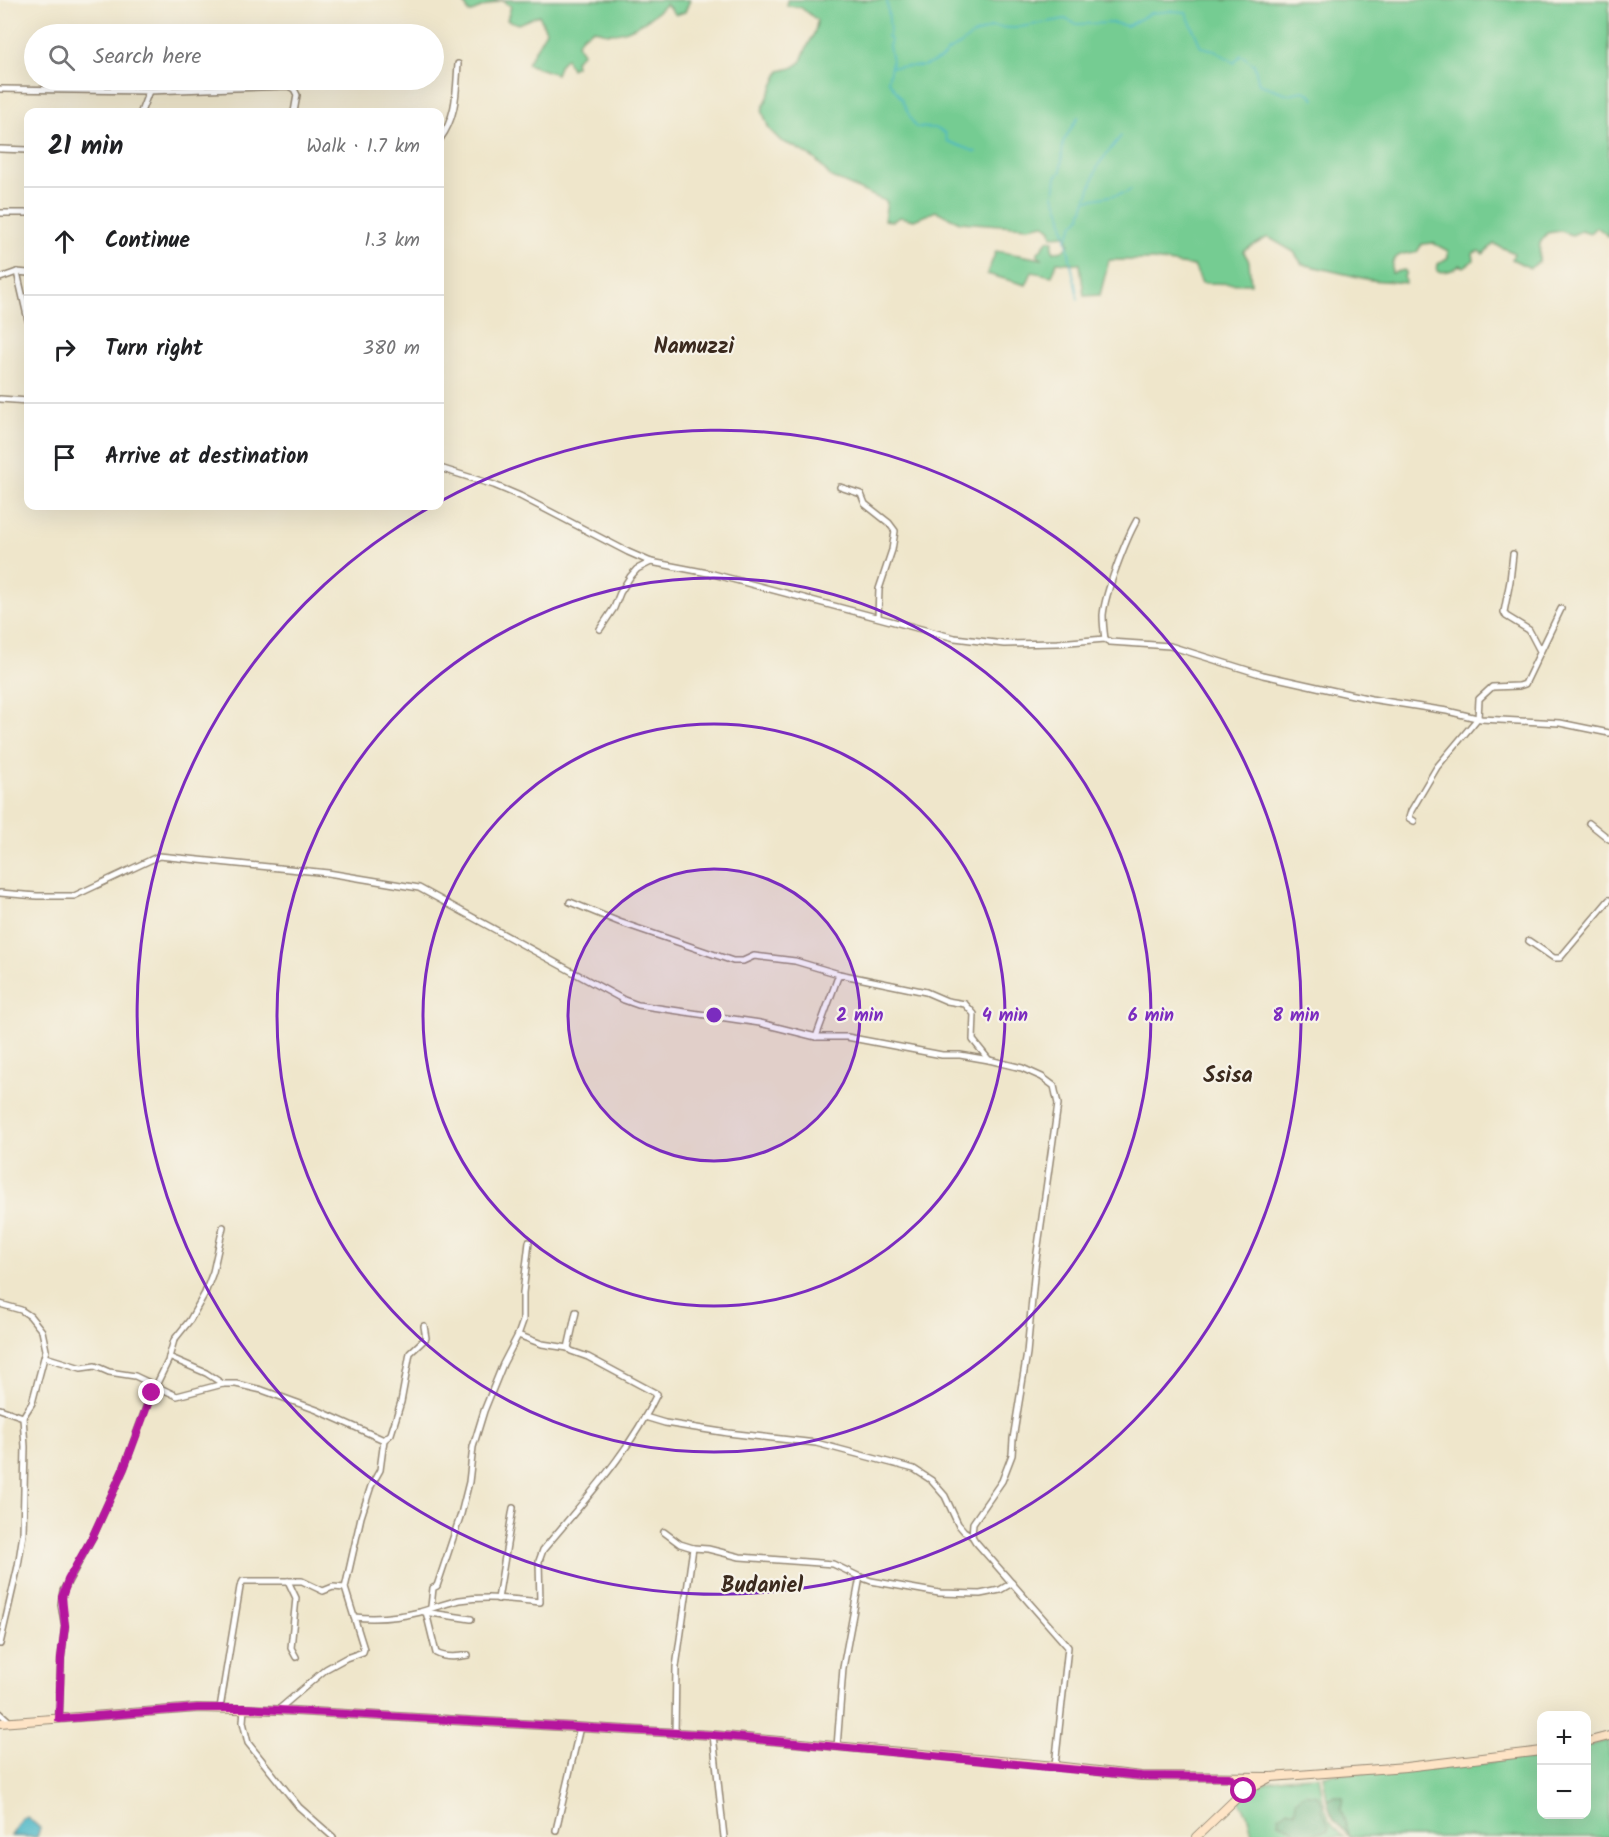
<!DOCTYPE html>
<html lang="en">
<head>
<meta charset="utf-8">
<style>
  :root { --surface:#fff; --page:#f2f2f2; --text:#202124; --muted:#757577; --line:#e0e0e0 }
  body { margin:0; font-family:Kalam,sans-serif; background:var(--page); color:var(--text) }
  .controls { position:absolute; right:18px; bottom:18px; display:grid; overflow:hidden; border-radius:12px; box-shadow:0 6px 24px #0002 }
  .controls button { width:54px; height:54px; display:grid; place-items:center; padding:0; border:0; border-bottom:2px solid var(--line); background:var(--surface); color:var(--text); font:30px sans-serif }
  .stop { position:absolute; width:18px; height:18px; margin:-14px; border:4px solid #b5179e; border-radius:50%; background:#fff }
  .stop.end { background:#b5179e; border-color:#fff; box-shadow:0 2px 6px #0008 }
  .list { margin:0; padding:0; list-style:none }
  h2 { display:flex; justify-content:space-between; align-items:center; height:78px; margin:0; padding:0 24px; font-size:26px }
  h2 small { font-size:20px; font-weight:400; color:var(--muted) }
  .list li { display:grid; grid-template-columns:39px 1fr auto; gap:18px; align-items:center; box-sizing:border-box; height:108px; padding:0 24px; border-top:2px solid var(--line) }
  .list b { display:block; font-size:22px; white-space:nowrap }
  .list em { font-size:20px; font-style:normal; color:var(--muted) }
  .icon { flex:none; width:33px; height:33px; fill:none; stroke:currentColor; stroke-width:2; stroke-linecap:round; stroke-linejoin:round }
  .map { position:relative; flex:none; width:1609px; height:1837px; overflow:hidden }
  .search { position:absolute; background:var(--surface); box-shadow:0 6px 24px #0002; left:24px; top:24px; width:420px; height:66px; display:flex; align-items:center; gap:15px; box-sizing:border-box; padding:0 21px; border-radius:33px; color:var(--muted); font-size:22px }
  .panel { position:absolute; background:var(--surface); box-shadow:0 6px 24px #0002; left:24px; top:108px; width:420px; height:402px; border-radius:12px }
  .map>svg:first-child { display:block }
</style>
</head>
<body>
<div class="map">
<svg width="1609" height="1837" viewBox="0 0 1609 1837">
  <rect width="100%" height="100%" fill="#f7f3e8"/>
  <filter id="ink" filterUnits="userSpaceOnUse"><feTurbulence type="fractalNoise" baseFrequency=".0167" numOctaves="2"/><feDisplacementMap in="SourceGraphic" scale="12" xChannelSelector="R" yChannelSelector="G"/><feConvolveMatrix kernelMatrix="1 2 1 2 8 2 1 2 1" color-interpolation-filters="sRGB"/></filter>
  <filter id="wash" filterUnits="userSpaceOnUse"><feTurbulence type="fractalNoise" baseFrequency=".008" numOctaves="4" result="noise"/><feDisplacementMap in="SourceGraphic" scale="24" xChannelSelector="R" yChannelSelector="G"/><feGaussianBlur stdDeviation="1.35" result="paint"/><feColorMatrix in="noise" values="0 0 0 0 0 0 0 0 0 0 0 0 0 0 0 0 0 1.4 0 .05"/><feComposite in="paint" operator="in"/></filter>
  <g filter="url(#wash)">
    <rect width="100%" height="100%" fill="#efe6cb"/>
    <g fill="#74cc92" stroke="#587b58" stroke-width="1.5">
      <polygon points="463,0 501,0 469,13"/>
      <path d="M 501,0 L 690,0 L 685,12 L 676,15 L 666,4 C 648,21 620,42 594,29 L 582,36 L 577,44 L 583,53 L 575,60 L 576,66 L 571,69 L 566,58 L 560,64 L 556,74 L 527,64 L 546,31 L 539,15 L 518,24 L 507,20 L 511,6 Z"/>
      <path d="M 787,0 L 1609,0 L 1609,237 L 1597,227 L 1590,234 L 1581,231 L 1572,235 L 1561,231 L 1547,233 L 1540,243 L 1539,262 L 1530,268 L 1512,259 L 1514,253 L 1494,244 L 1483,254 L 1479,251 L 1473,253 L 1474,260 L 1464,267 L 1460,265 C 1453,271 1446,273 1437,271 L 1438,264 L 1448,258 L 1448,251 L 1433,243 L 1422,244 L 1417,252 C 1403,253 1389,255 1392,273 L 1404,270 L 1406,272 L 1404,277 L 1406,283 L 1371,280 L 1302,264 L 1294,252 L 1268,237 L 1243,251 L 1249,261 L 1251,284 L 1202,283 L 1194,266 L 1153,260 L 1109,260 L 1100,295 L 1084,296 L 1080,264 L 1057,262 L 1052,276 L 1032,272 L 1026,285 L 987,274 L 996,251 L 1042,259 L 1037,254 L 1048,240 L 1053,241 L 1052,249 L 1054,252 L 1063,250 L 1069,245 L 1067,235 L 1052,236 L 1051,230 L 1044,224 L 1028,227 L 960,222 L 936,211 L 914,220 L 900,217 L 893,221 L 884,220 L 887,202 L 831,177 L 815,159 L 795,147 L 781,141 L 769,129 L 762,110 L 780,71 L 792,68 L 801,62 C 805,46 817,35 817,20 L 800,7 L 787,6 Z"/>
      <polygon points="1609,1740 1609,1837 1350,1837 1335,1796 1327,1800 1323,1775 1476,1764 1541,1755 1542,1814 1586,1814 1587,1746"/>
      <path d="M 1319,1776 C 1323,1798 1324,1823 1344,1837 L 1309,1837 L 1316,1832 L 1327,1831 L 1295,1813 L 1287,1827 L 1292,1828 L 1296,1837 L 1253,1837 L 1247,1814 L 1239,1800 C 1263,1776 1287,1778 1319,1776 Z"/>
    </g>
    <g fill="#5fb07c" stroke="#4d6d4d" stroke-width="1.5">
      <path d="M 1305,1793 L 1317,1795 L 1324,1806 L 1322,1809 L 1329,1826 L 1327,1831 C 1316,1832 1308,1837 1296,1837 L 1292,1828 L 1278,1823 L 1279,1816 L 1288,1809 L 1295,1812 L 1296,1801 Z"/>
      <path d="M 1335,1796 L 1343,1797 L 1341,1809 L 1349,1836 C 1337,1825 1330,1817 1327,1800 Z"/>
    </g>
    <polygon fill="#4ab6c6" stroke="#427072" stroke-width="1.5" points="27,1817 40,1828 37,1837 11,1836 22,1819"/>
    <g fill="none" stroke-linecap="round" stroke-linejoin="round">
      <g stroke="#4ab6c6" stroke-width="1.5">
        <polyline points="887,0 890,30 887,37 891,40 889,46 892,61 888,80 901,98 915,127 935,128 945,133 947,141 976,152"/>
        <polyline points="891,67 924,66 941,59 948,51 960,45 971,36 992,27 1015,28 1065,19 1076,24 1114,23 1127,26 1151,13 1171,11 1186,12 1201,47 1215,50 1234,63 1241,55 1254,64 1259,84 1288,94 1303,91 1311,94 1314,99"/>
        <polyline points="1088,200 1126,193 1131,189"/>
        <polyline points="1066,240 1074,224 1080,218 1098,165 1121,136"/>
        <polyline points="1078,299 1061,213 1054,195 1056,177 1061,171 1063,142 1078,117"/>
      </g>
    </g>
  </g>
  <g filter="url(#ink)">
    <g fill="none" stroke-linecap="round" stroke-linejoin="round">
      <g stroke="#958874" stroke-width="8">
        <g id="minor">
          <polyline points="0,89 149,91 288,86 294,89 297,95 294,112"/>
          <polyline points="141,112 149,91"/>
          <path d="M 440,139 C 457,116 456,91 458,64"/>
          <polyline points="0,149 28,150"/>
          <polyline points="0,213 28,213"/>
          <polyline points="17,272 28,320"/>
          <polyline points="0,278 17,272 28,273"/>
          <polyline points="0,399 28,401"/>
          <polyline points="440,468 494,485 520,496 628,552 651,562 713,574 955,638 1004,644 1058,643 1105,639 1110,642 1170,646 1263,675 1371,699 1447,711 1481,719 1560,723 1609,733"/>
          <polyline points="840,487 861,494 865,504 889,523 895,531 892,550 879,589 878,617"/>
          <polyline points="1513,554 1510,581 1504,612 1506,616 1529,630 1540,651"/>
          <polyline points="600,629 614,608 620,593 630,577 637,569 651,562"/>
          <path d="M 1105,639 C 1104,632 1103,623 1103,615 C 1105,593 1126,539 1137,520"/>
          <polyline points="1414,821 1409,818 1411,811 1437,767 1478,718 1479,699 1492,687 1519,686 1525,684 1561,609"/>
          <polyline points="1589,823 1609,839"/>
          <polyline points="0,893 37,896 74,896 159,856 328,873 419,888 624,1000 638,1005 760,1023 816,1037 847,1037 942,1055 960,1055 989,1060 1022,1068 1042,1077 1054,1086 1058,1104 1035,1267 1027,1353 1013,1439 1012,1455 1002,1481 973,1523 972,1536 975,1541 1068,1647 1055,1766"/>
          <polyline points="570,902 619,922 733,961 743,961 754,956 795,961 839,974 926,992 947,1001 965,1004 974,1014 973,1040 989,1060"/>
          <polyline points="1529,941 1554,958 1560,958 1609,900"/>
          <polyline points="816,1037 839,974"/>
          <polyline points="0,1304 21,1310 30,1316 42,1331 46,1350 32,1403 23,1417 25,1447 23,1534 18,1566 0,1644"/>
          <polyline points="568,1348 576,1312"/>
          <polyline points="45,1357 81,1368 95,1366 109,1372 135,1376 177,1396 223,1384 236,1384 262,1390 317,1410 384,1440"/>
          <polyline points="169,1357 206,1373 223,1384"/>
          <polyline points="0,1409 23,1417"/>
          <polyline points="645,1417 665,1423 728,1433 816,1443 914,1469 931,1480 945,1496 958,1524 964,1531 972,1536"/>
          <polyline points="664,1532 680,1544 693,1548 676,1667 675,1735"/>
          <polyline points="693,1548 708,1549 740,1557 833,1564 860,1577 871,1581 939,1593 980,1594 1000,1590 1012,1583"/>
          <polyline points="288,1581 296,1598 291,1648 296,1657"/>
          <polyline points="498,1599 513,1508"/>
          <polyline points="431,1607 433,1588 437,1586 461,1514 469,1482 473,1447 484,1411 503,1364 518,1335"/>
          <polyline points="424,1612 471,1619"/>
          <path d="M 426,1612 L 436,1653 C 445,1658 458,1657 468,1655"/>
          <path d="M 354,1617 C 375,1619 400,1617 420,1612 C 433,1608 446,1603 460,1600 C 486,1596 514,1599 540,1602 L 539,1561 L 543,1550 C 585,1499 628,1455 657,1394 L 588,1357 L 571,1351 L 568,1348 L 542,1344 L 518,1335 L 523,1321 L 523,1293 L 529,1242"/>
          <polyline points="220,1708 240,1587 243,1581 302,1581 323,1591 333,1587 345,1588"/>
          <polyline points="244,1708 243,1722 248,1743 299,1807 333,1837"/>
          <polyline points="278,1710 326,1669 346,1658 363,1652 364,1649 345,1588 361,1517 371,1486 380,1470 384,1440 391,1434 401,1402 410,1353 426,1338 424,1326"/>
          <polyline points="0,1713 10,1722"/>
          <polyline points="59,1719 61,1658 65,1626 61,1605 63,1591 93,1536 124,1468 148,1402 168,1361 174,1340 190,1320 205,1293 213,1272 223,1227"/>
          <polyline points="713,1735 724,1837"/>
          <polyline points="837,1747 843,1668 860,1577"/>
          <polyline points="556,1830 580,1727"/>
        </g>
      </g>
      <g stroke="#958874" stroke-width="10">
        <g id="secondary">
          <polyline points="0,1723 197,1708 278,1710 713,1735 1055,1766 1141,1776 1271,1777 1406,1767 1542,1751"/>
          <polyline points="1586,1742 1609,1736"/>
          <polyline points="1196,1837 1244,1791 1271,1777"/>
        </g>
      </g>
      <use href="#minor" stroke="#fff" stroke-width="5"/>
      <use href="#secondary" stroke="#fee4c6" stroke-width="8"/>
    </g>
  </g>
  <g fill="none" stroke-linecap="round" stroke-linejoin="round" filter="url(#ink)">
    <polyline stroke="#b5179e" stroke-width="8" points="152,1393 124,1468 93,1536 68,1580 62,1597 65,1626 61,1658 59,1719 197,1708 244,1708 713,1735 1141,1776 1229,1777 1240,1786 1240,1795 1244,1791"/>
  </g>
  <circle cx="714" cy="1015" r="146" fill="#7b2cbf" fill-opacity=".12"/>
  <g fill="none" stroke="#7b2cbf" stroke-width="3">
    <circle cx="714" cy="1015" r="146"/>
    <circle cx="714" cy="1015" r="291"/>
    <circle cx="714" cy="1015" r="437"/>
    <path d="M441 501A582 582 0 1 1 432 506"/>
  </g>
  <g text-anchor="middle" stroke-width="4.5" stroke-linejoin="round" paint-order="stroke">
    <g font-size="22" font-weight="bold" fill="#3b2a1e" stroke="#f7f3e8">
      <text x="694" y="353">Namuzzi</text>
      <text x="1228" y="1082">Ssisa</text>
      <text x="762" y="1592">Budaniel</text>
    </g>
  </g>
  <circle cx="714" cy="1015" r="9" fill="#7b2cbf" stroke="#f7f3e8" stroke-width="3"/>
  <g font-size="18" text-anchor="middle" font-weight="bold" fill="#7b2cbf" stroke="#f7f3e8" stroke-width="4.5" stroke-linejoin="round" paint-order="stroke">
    <text x="860" y="1021">2 min</text>
    <text x="1005" y="1021">4 min</text>
    <text x="1151" y="1021">6 min</text>
    <text x="1296" y="1021">8 min</text>
  </g>
</svg>
<div class="controls">
<button>+</button>
<button>−</button>
</div>
<div class="stop" style="left:1244px;top:1791px"></div>
<div class="stop end" style="left:152px;top:1393px"></div>
<div class="search"><svg class="icon" aria-label="search" viewBox="0 0 24 24"><circle cx="10" cy="10" r="6"/><path d="M15 15l6 6"/></svg>Search here</div>
<section class="panel">
<h2>21 min<small>Walk · 1.7 km</small></h2>
<ul class="list">
<li><svg class="icon" aria-label="ahead" viewBox="0 0 24 24"><path d="M12 20V5M6 11l6-6 6 6"/></svg><div><b>Continue</b></div><em>1.3 km</em></li>
<li><svg class="icon" aria-label="right" viewBox="0 0 24 24"><path d="M7 20v-9h11M14 6l5 5-5 5"/></svg><div><b>Turn right</b></div><em>380 m</em></li>
<li><svg class="icon" aria-label="arrive" viewBox="0 0 24 24"><path d="M6 21V4h12l-3 4 3 4H6"/></svg><div><b>Arrive at destination</b></div></li>
</ul>
</section>
</div>
</body>
</html>
